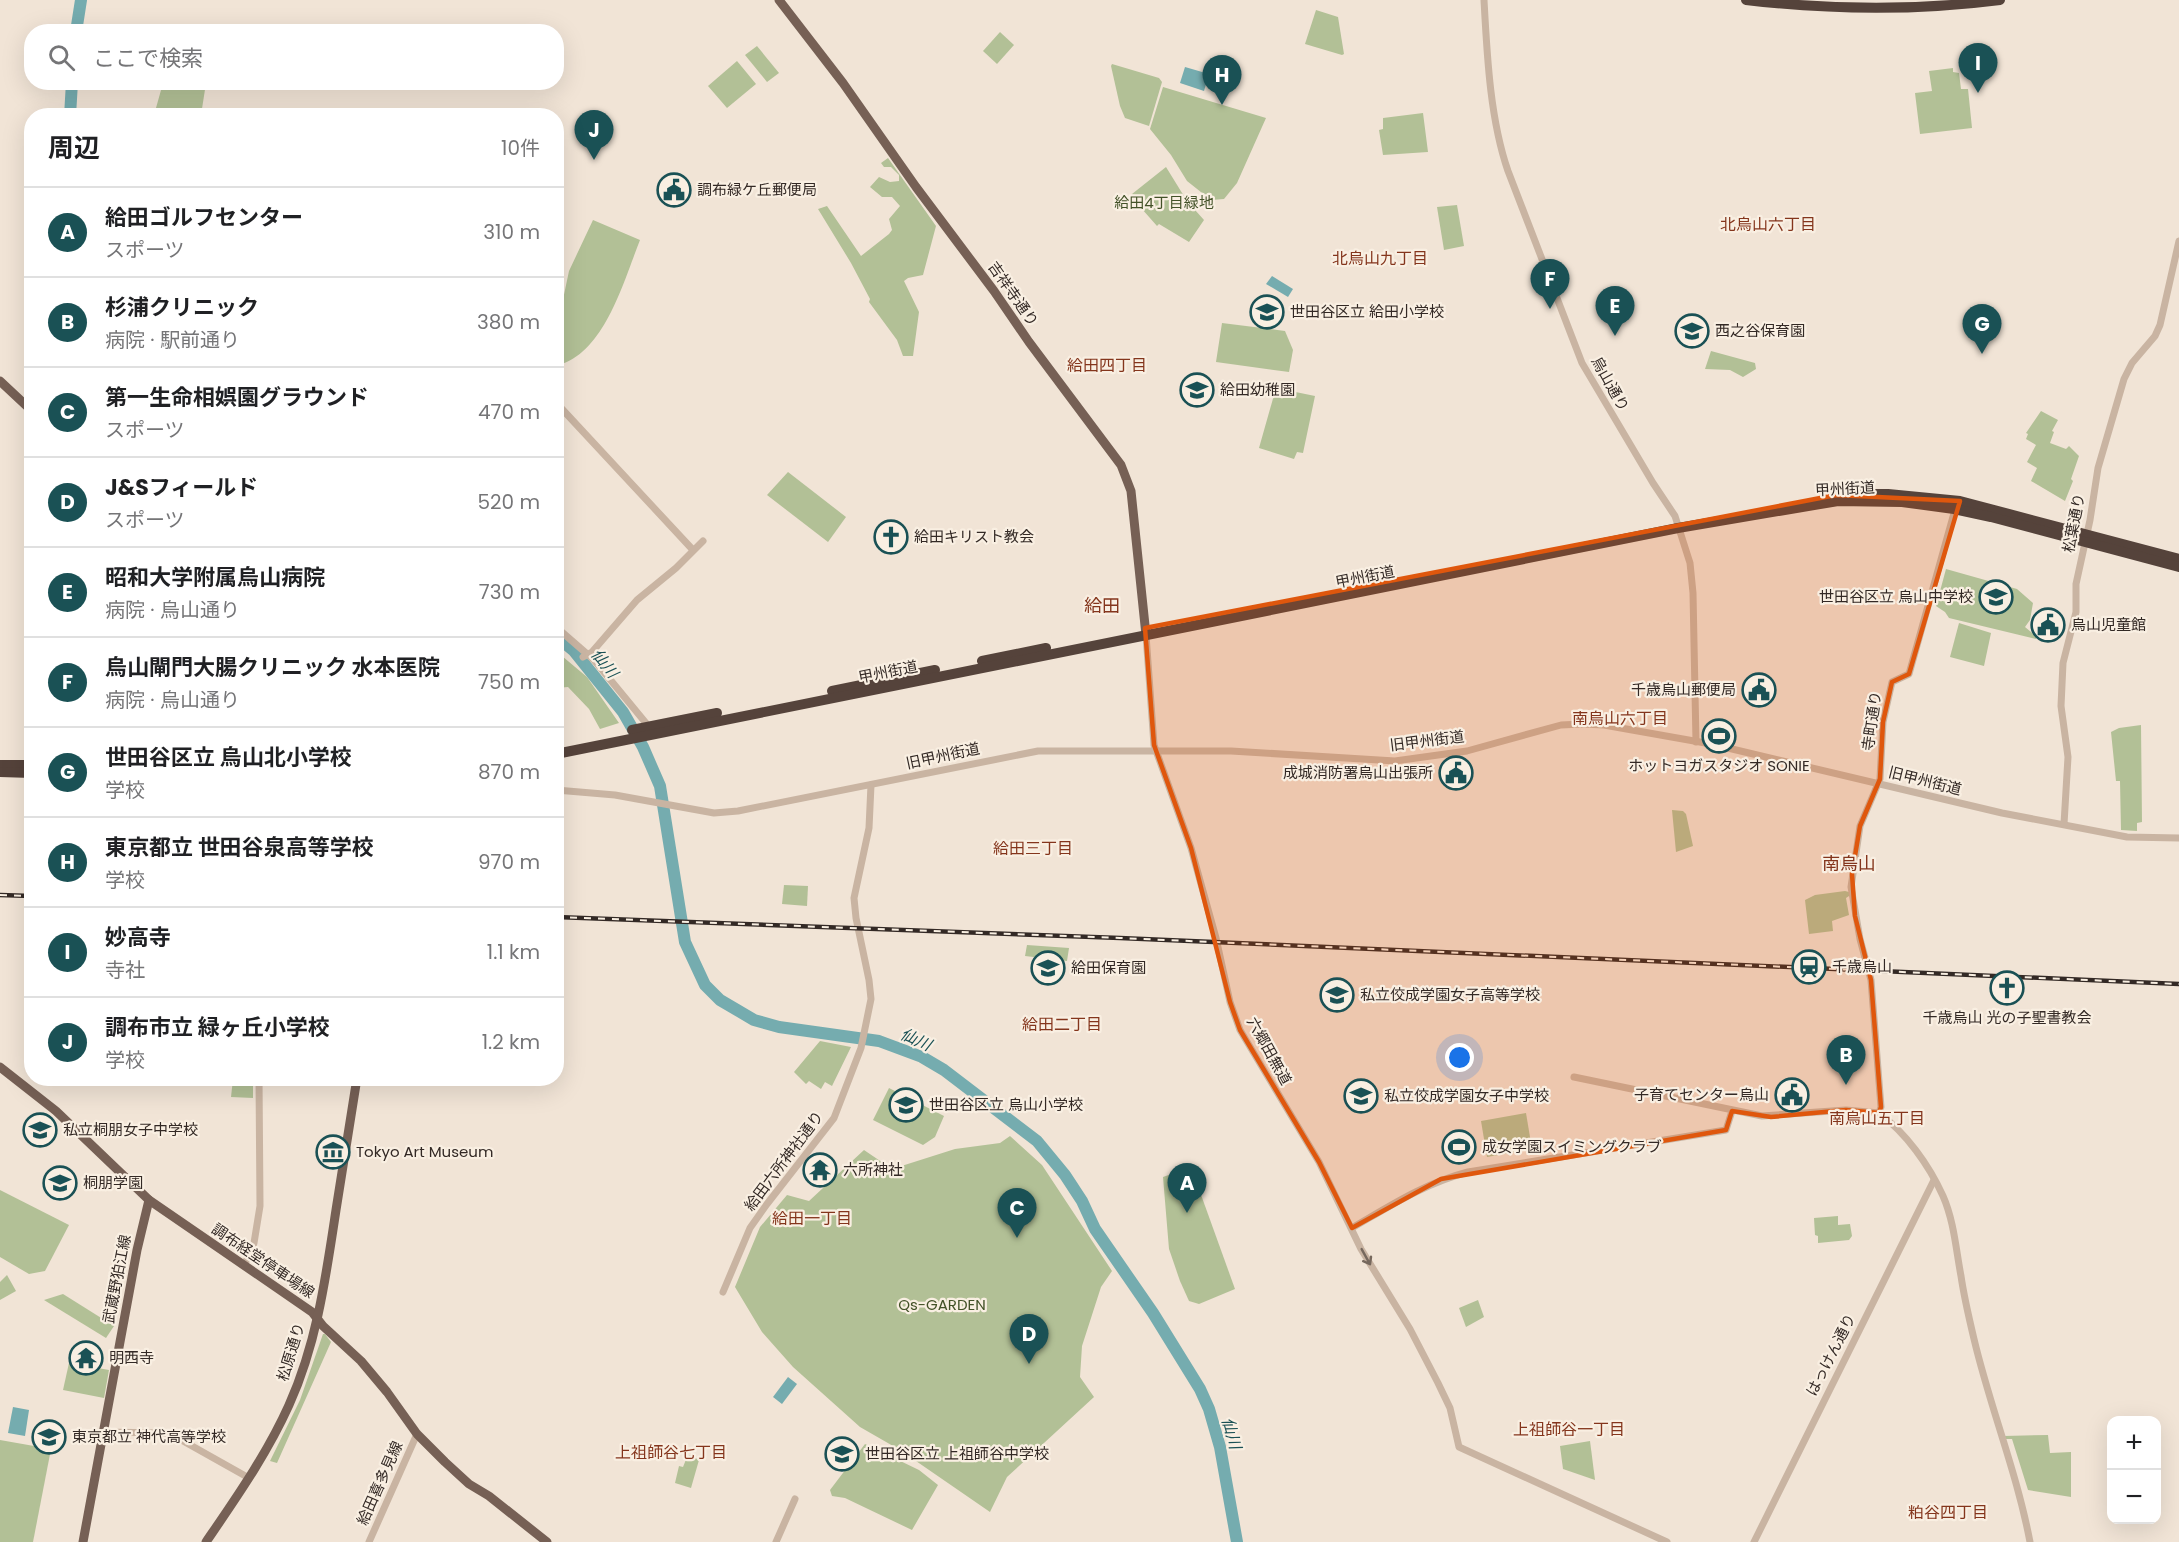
<!DOCTYPE html>
<html lang="ja">
<head>
<meta charset="utf-8">
<style>
  :root { --surface:#fff; --page:#f6f6f6; --text:#202124; --muted:#757577; --line:#e0e0e0; --accent:#1a5155 }
  body { margin:0; font-family:Poppins,"Noto Sans JP",sans-serif; background:var(--page); color:var(--text) }
  .controls { position:absolute; right:18px; bottom:18px; display:grid; overflow:hidden; border-radius:12px; box-shadow:0 6px 24px #0002 }
  .controls button { width:54px; height:54px; display:grid; place-items:center; padding:0; border:0; border-bottom:2px solid var(--line); background:var(--surface); color:var(--text); font:30px sans-serif }
  .you { position:absolute; left:1460px; top:1058px; width:21px; height:21px; margin:-15px; border:4px solid #fff; border-radius:50%; background:#1a73e8; box-shadow:0 0 0 9px #1a73e833 }
  .badge { display:grid; place-items:center; width:39px; height:39px; border-radius:50%; background:var(--accent); color:#fff; font-size:20px; font-weight:700 }
  .pin { position:absolute; translate:-50% -50px; filter:drop-shadow(0 2px 3px #0008) }
  .pin::after { content:''; position:absolute; top:32px; width:21px; height:18px; background:inherit; clip-path:polygon(0 0,100% 0,50% 100%) }
  .list { margin:0; padding:0; list-style:none }
  h2 { display:flex; justify-content:space-between; align-items:center; height:78px; margin:0; padding:0 24px; font-size:26px }
  h2 small { font-size:20px; font-weight:400; color:var(--muted) }
  .list li { display:grid; grid-template-columns:39px 1fr auto; gap:18px; align-items:center; box-sizing:border-box; height:90px; padding:0 24px; border-top:2px solid var(--line) }
  .list b { display:block; font-size:22px; white-space:nowrap }
  .list p { margin:0; font-size:20px; white-space:nowrap; color:var(--muted) }
  .list em { font-size:20px; font-style:normal; color:var(--muted) }
  .icon { flex:none; width:33px; height:33px; fill:none; stroke:currentColor; stroke-width:2; stroke-linecap:round; stroke-linejoin:round }
  .map { position:relative; flex:none; width:2179px; height:1542px; overflow:hidden }
  .search { position:absolute; background:var(--surface); box-shadow:0 6px 24px #0002; left:24px; top:24px; width:540px; height:66px; display:flex; align-items:center; gap:15px; box-sizing:border-box; padding:0 21px; border-radius:24px; color:var(--muted); font-size:22px }
  .panel { position:absolute; background:var(--surface); box-shadow:0 6px 24px #0002; left:24px; top:108px; width:540px; height:978px; border-radius:24px }
  .map>svg:first-child { display:block }
</style>
</head>
<body>
<div class="map">
<svg width="2179" height="1542" viewBox="0 0 2179 1542">
  <rect width="100%" height="100%" fill="#f1e4d6"/>
  <g fill="#b2c096">
    <polygon points="1316,10 1338,17 1344,54 1342,55 1305,44"/>
    <polygon points="1000,32 1014,45 997,64 983,51"/>
    <polygon points="757,46 779,73 767,82 745,55"/>
    <polygon points="737,61 756,84 727,108 708,86"/>
    <polygon points="1112,64 1159,78 1162,82 1149,126 1125,118 1120,106 1111,66"/>
    <polygon points="1953,68 1953,72 1959,73 1961,89 1968,89 1972,128 1920,134 1915,93 1932,91 1929,71"/>
    <polygon points="163,83 206,83 201,115 154,115"/>
    <polygon points="1163,87 1266,118 1237,183 1224,199 1211,200 1187,181 1171,155 1150,129"/>
    <polygon points="1423,113 1428,152 1383,155 1379,130 1383,129 1383,118"/>
    <polygon points="888,158 936,226 923,275 908,278 904,281 919,312 913,356 903,356 897,340 869,302 870,299 851,263 818,209 827,206 861,256 889,234 892,230 889,219 900,206 892,197 882,197 870,187 879,177 890,182 899,181 899,175 891,167 884,167 881,163"/>
    <polygon points="1166,167 1187,201 1204,220 1189,242 1159,224 1157,226 1142,209 1132,194"/>
    <polygon points="1457,205 1464,246 1444,250 1437,207"/>
    <path d="M 593,220 L 640,240 C 624,280 605,352 559,365 L 558,323 L 569,271 Z"/>
    <polygon points="1222,323 1285,331 1293,350 1289,372 1216,362"/>
    <polygon points="1711,351 1755,363 1756,369 1743,377 1730,370 1705,369"/>
    <polygon points="1276,388 1315,396 1303,453 1297,452 1294,459 1259,448"/>
    <polygon points="2041,411 2058,420 2052,431 2054,432 2050,443 2066,449 2069,446 2079,456 2071,479 2073,481 2065,501 2031,481 2037,468 2027,462 2036,445 2026,439 2028,434 2026,433"/>
    <polygon points="788,472 846,517 828,542 767,495"/>
    <polygon points="1946,569 2017,589 2033,603 2030,620 2025,627 2037,637 2036,639 1949,618 1945,612 1936,606"/>
    <polygon points="1959,623 1991,633 1984,666 1950,657"/>
    <polygon points="556,651 587,677 619,723 600,729 589,709 568,687 557,688"/>
    <polygon points="2141,725 2142,822 2137,823 2137,831 2121,830 2120,781 2116,781 2111,732 2119,728"/>
    <polygon points="1672,810 1683,811 1686,814 1693,846 1676,852"/>
    <polygon points="784,885 808,886 807,906 782,904"/>
    <polygon points="1845,891 1849,892 1849,896 1846,898 1849,915 1832,921 1833,931 1809,934 1805,900 1815,895"/>
    <polygon points="1027,945 1069,948 1067,961 1025,956"/>
    <polygon points="820,1041 851,1047 832,1086 825,1082 821,1089 809,1081 806,1084 794,1072"/>
    <polygon points="233,1079 253,1079 253,1098 231,1097"/>
    <polygon points="889,1088 944,1116 935,1137 923,1145 873,1120"/>
    <polygon points="1526,1113 1532,1149 1487,1157 1481,1121"/>
    <polygon points="1010,1136 1042,1165 1112,1271 1101,1287 1082,1346 1080,1377 1094,1397 1007,1477 990,1512 900,1450 860,1427 793,1367 762,1332 735,1287 760,1227 787,1195 809,1201 864,1150 892,1169 955,1149 1000,1143"/>
    <polygon points="1191,1167 1235,1289 1199,1304 1189,1301 1180,1281 1169,1249 1163,1177"/>
    <polygon points="0,1190 69,1225 45,1271 29,1274 0,1257"/>
    <polygon points="1838,1216 1838,1225 1850,1224 1852,1236 1849,1240 1818,1243 1818,1236 1815,1235 1814,1218"/>
    <polygon points="7,1275 16,1291 0,1300 0,1282"/>
    <polygon points="63,1294 114,1326 106,1338 44,1300"/>
    <polygon points="1478,1300 1484,1317 1466,1327 1459,1308"/>
    <polygon points="323,1334 325,1334 331,1342 277,1463 270,1461 300,1400"/>
    <polygon points="69,1363 109,1370 104,1398 63,1390"/>
    <polygon points="2048,1435 2050,1453 2071,1452 2071,1497 2028,1490 2012,1439 2005,1439 2004,1436"/>
    <polygon points="0,1440 51,1449 33,1542 0,1542"/>
    <polygon points="1590,1441 1595,1480 1563,1469 1560,1446"/>
    <polygon points="865,1444 919,1470 938,1485 912,1530 845,1498 832,1496 830,1490"/>
    <polygon points="690,1455 699,1460 691,1488 675,1483 679,1466 683,1467 687,1457"/>
  </g>
  <g fill="#75acaf">
    <polygon points="1185,67 1209,74 1204,91 1180,83"/>
    <polygon points="1272,276 1293,289 1288,297 1266,284"/>
    <polygon points="788,1377 797,1384 782,1404 773,1397"/>
    <polygon points="13,1407 29,1410 25,1436 8,1433"/>
  </g>
  <g fill="none" stroke-linecap="round" stroke-linejoin="round">
    <g stroke="#75acaf" stroke-width="12">
      <polyline points="76,32 81,0"/>
      <polyline points="70,116 72,82"/>
      <polyline points="556,636 574,651 623,712 643,747 660,786 685,942 705,985 720,1000 754,1020 779,1027 879,1041 922,1057 944,1070 1037,1141 1065,1175 1082,1201 1095,1229 1153,1313 1200,1389 1209,1409 1220,1447 1237,1542"/>
    </g>
    <g stroke="#c9b4a2" stroke-width="7">
      <path d="M 1484,0 C 1487,55 1490,119 1508,171 L 1582,363 L 1653,483 L 1675,516 L 1690,563 L 1693,593 L 1696,742"/>
      <polyline points="556,405 562,409 693,550"/>
      <polyline points="556,627 594,660 650,728"/>
      <polyline points="1146,635 1154,745 1191,848 1216,938 1230,1002 1240,1030 1319,1162 1361,1249 1410,1329 1438,1383 1450,1408 1459,1447 1667,1542"/>
      <polyline points="583,657 592,652 637,600 676,568 703,541"/>
      <polyline points="556,790 615,795 714,813 738,811 1038,751 1231,751 1395,761 1467,751 1561,725 1582,724 1604,725 1711,744 2002,813 2127,837 2179,838"/>
      <polyline points="2064,824 2068,757 2061,706 2063,663 2076,612 2076,584 2090,520 2098,468 2124,379 2132,363 2155,336 2160,325 2179,241"/>
      <polyline points="1574,1077 1762,1116 1846,1110 1879,1113"/>
      <polyline points="1879,1113 1881,1107 1871,980 1860,939 1851,887 1860,826 1880,779 1883,722 1892,682 1909,674 1956,506"/>
      <path d="M 1879,1113 C 1906,1133 1929,1165 1943,1196 C 1954,1221 1956,1250 1961,1276 C 1964,1297 1969,1318 1974,1339 C 1990,1407 2017,1473 2030,1542"/>
      <path d="M 1352,1228 C 1390,1206 1425,1183 1468,1172 L 1726,1130 L 1732,1111"/>
      <polyline points="244,1266 254,1243 260,1206 259,1078"/>
      <polyline points="723,1292 750,1228 767,1204 834,1118 861,1048 871,999 869,980 856,918 854,898 869,828 871,785"/>
      <polyline points="104,1432 163,1433 176,1437 249,1478"/>
      <polyline points="369,1542 417,1434"/>
      <polyline points="776,1542 795,1499"/>
      <polyline points="1754,1542 1934,1180"/>
    </g>
    <g stroke="#766055" stroke-width="9">
      <polyline points="779,0 843,83 916,187 994,291 1029,342 1121,465 1131,491 1146,635"/>
      <polyline points="0,381 32,411"/>
      <polyline points="0,1067 56,1111 149,1200 312,1312 323,1326 361,1361 387,1392 417,1434 445,1462 469,1484 489,1496 547,1542"/>
      <polyline points="83,1542 137,1250 149,1200"/>
      <path d="M 206,1542 C 236,1498 267,1454 289,1405 C 317,1343 326,1276 336,1210 C 343,1166 350,1122 357,1078"/>
    </g>
    <g stroke="#55433b" stroke-width="10">
      <path d="M 1746,0 C 1831,10 1915,11 2000,0"/>
      <polyline points="1842,494 1888,494 1960,501 2179,559"/>
      <polyline points="982,661 1046,648"/>
      <polyline points="832,691 935,670"/>
      <polyline points="632,730 717,713"/>
      <polyline points="556,754 1678,528 1838,501 1902,502 1954,509 1991,517 2179,567"/>
      <polyline points="0,765 32,765"/>
      <polyline points="0,772 32,773"/>
    </g>
    <g stroke="#332925" stroke-width="4.5">
      <g id="rail">
        <polyline points="0,895 32,896"/>
        <polyline points="556,917 1120,938 2179,984"/>
      </g>
    </g>
    <use href="#rail" stroke="#f9efe2" stroke-width="2" stroke-dasharray="7" stroke-linecap="butt"/>
  </g>
  <defs><path id="oneway-shaft" d="M-6 0H5M1.5-3L5.5 0L1.5 3" fill="none" stroke-width="1.6" stroke-linecap="round" stroke-linejoin="round" transform="scale(1.5)"/></defs>
  <use stroke="#76685d" href="#oneway-shaft" transform="translate(1366 1257) rotate(61)"/>
  <path fill="#df570d" fill-opacity="0.2" stroke="#df570d" stroke-width="4.5" stroke-linejoin="round" d="M 1836,495 L 1960,501 L 1909,674 L 1892,682 L 1883,722 L 1880,779 L 1860,826 L 1852,874 L 1855,916 L 1871,980 L 1881,1107 L 1879,1113 L 1846,1110 L 1771,1117 L 1732,1111 L 1726,1130 L 1441,1179 L 1352,1228 L 1319,1162 L 1240,1030 L 1230,1002 L 1191,848 L 1154,745 L 1145,628 Z"/>
  <defs>
    <g id="civic-ring" transform="scale(1.725)"><circle r="9.5" fill="#f9efe2" stroke="#1a5155" stroke-width="1.5"/><path d="M-.6-6.5H3V-4.5H.6V-3L4-1V1h2V6H-6V1h2V-1L-.6-3ZM-1.2 2.5V6h2.4V2.5Z" fill="#1a5155"/></g>
    <g id="school-ring" transform="scale(1.725)"><circle r="9.5" fill="#f9efe2" stroke="#1a5155" stroke-width="1.5"/><path d="M0-5L7-2L0 1L-7-2ZM-4 1L0 2.5L4 1V4Q0 6-4 4Z" fill="#1a5155"/></g>
    <g id="church-ring" transform="scale(1.725)"><circle r="9.5" fill="#f9efe2" stroke="#1a5155" stroke-width="1.5"/><path d="M-1.2-6h2.4v3.5h3.3v2.4h-3.3V6h-2.4V-.1h-3.3v-2.4h3.3Z" fill="#1a5155"/></g>
    <g id="stadium-ring" transform="scale(1.725)"><circle r="9.5" fill="#f9efe2" stroke="#1a5155" stroke-width="1.5"/><path d="M0-5a6.5 5 0 1 0 0 10a6.5 5 0 1 0 0-10ZM-3.5-1.8h7v3.6h-7Z" fill="#1a5155"/></g>
    <g id="station-ring" transform="scale(1.725)"><circle r="9.5" fill="#f9efe2" stroke="#1a5155" stroke-width="1.5"/><path d="M-3-6H3Q5-6 5-4V2Q5 4 3 4L4.5 6H3L1.5 4h-3L-3 6H-4.5L-3 4Q-5 4-5 2V-4Q-5-6-3-6ZM-3.5-4v3h7v-3ZM-3.5 1v1.5H-2V1ZM2 1v1.5H3.5V1Z" fill="#1a5155"/></g>
    <g id="museum-ring" transform="scale(1.725)"><circle r="9.5" fill="#f9efe2" stroke="#1a5155" stroke-width="1.5"/><path d="M0-6L6-3V-2H-6V-3ZM-5-1h2V3h-2ZM-1-1h2V3h-2ZM3-1h2V3H3ZM-6 4H6V6H-6Z" fill="#1a5155"/></g>
    <g id="temple-ring" transform="scale(1.725)"><circle r="9.5" fill="#f9efe2" stroke="#1a5155" stroke-width="1.5"/><path d="M0-6L5-2H3V0L6.5 2.5H4V6H1.5V3h-3V6H-4V2.5H-6.5L-3 0V-2H-5Z" fill="#1a5155"/></g>
  </defs>
  <g fill-rule="evenodd">
    <use href="#civic-ring" x="674" y="190"/>
    <use href="#school-ring" x="1267" y="312"/>
    <use href="#school-ring" x="1692" y="331"/>
    <use href="#school-ring" x="1197" y="390"/>
    <use href="#church-ring" x="891" y="537"/>
    <use href="#school-ring" x="1996" y="597"/>
    <use href="#civic-ring" x="2048" y="625"/>
    <use href="#civic-ring" x="1759" y="690"/>
    <use href="#stadium-ring" x="1719" y="736"/>
    <use href="#civic-ring" x="1456" y="773"/>
    <use href="#station-ring" x="1809" y="967"/>
    <use href="#school-ring" x="1048" y="968"/>
    <use href="#church-ring" x="2007" y="988"/>
    <use href="#school-ring" x="1337" y="995"/>
    <use href="#civic-ring" x="1792" y="1095"/>
    <use href="#school-ring" x="1361" y="1096"/>
    <use href="#school-ring" x="906" y="1105"/>
    <use href="#school-ring" x="40" y="1130"/>
    <use href="#stadium-ring" x="1459" y="1147"/>
    <use href="#museum-ring" x="333" y="1152"/>
    <use href="#temple-ring" x="820" y="1170"/>
    <use href="#school-ring" x="60" y="1183"/>
    <use href="#temple-ring" x="86" y="1358"/>
    <use href="#school-ring" x="49" y="1437"/>
    <use href="#school-ring" x="842" y="1454"/>
  </g>
  <g text-anchor="middle" stroke-width="4.5" stroke-linejoin="round" paint-order="stroke">
    <g font-size="15" fill="#332925" stroke="#f9efe2" text-anchor="start">
      <text x="697" y="195">調布緑ケ丘郵便局</text>
      <text x="1290" y="317">世田谷区立 給田小学校</text>
      <text x="1715" y="336">西之谷保育園</text>
      <text x="1220" y="395">給田幼稚園</text>
      <text x="914" y="542">給田キリスト教会</text>
      <text x="1973" y="602" text-anchor="end">世田谷区立 烏山中学校</text>
      <text x="2071" y="630">烏山児童館</text>
      <text x="1736" y="695" text-anchor="end">千歳烏山郵便局</text>
      <text x="1719" y="771" text-anchor="middle">ホットヨガスタジオ SONIE</text>
      <text x="1433" y="778" text-anchor="end">成城消防署烏山出張所</text>
      <text x="1832" y="972">千歳烏山</text>
      <text x="1071" y="973">給田保育園</text>
      <text x="1360" y="1000">私立佼成学園女子高等学校</text>
      <text x="2007" y="1023" text-anchor="middle">千歳烏山 光の子聖書教会</text>
      <text x="1769" y="1100" text-anchor="end">子育てセンター烏山</text>
      <text x="1384" y="1101">私立佼成学園女子中学校</text>
      <text x="929" y="1110">世田谷区立 烏山小学校</text>
      <text x="63" y="1135">私立桐朋女子中学校</text>
      <text x="1482" y="1152">成女学園スイミングクラブ</text>
      <text x="356" y="1157">Tokyo Art Museum</text>
      <text x="843" y="1175">六所神社</text>
      <text x="83" y="1188">桐朋学園</text>
      <text x="109" y="1363">明西寺</text>
      <text x="72" y="1442">東京都立 神代高等学校</text>
      <text x="865" y="1459">世田谷区立 上祖師谷中学校</text>
    </g>
    <g font-size="15" fill="#435228" stroke="#f9efe2">
      <text x="1164" y="208">給田4丁目緑地</text>
      <text x="942" y="1310">Qs-GARDEN</text>
    </g>
    <g font-size="15" fill="#332925" stroke="#f9efe2">
      <text transform="translate(1013 294) rotate(55)" y="5">吉祥寺通り</text>
      <text transform="translate(1610 384) rotate(61)" y="5">烏山通り</text>
      <text transform="translate(1845 489) rotate(-3)" y="5">甲州街道</text>
      <text transform="translate(2074 523) rotate(-79)" y="5">松葉通り</text>
      <text transform="translate(1365 577) rotate(-11)" y="5">甲州街道</text>
      <text transform="translate(888 672) rotate(-11)" y="5">甲州街道</text>
      <text transform="translate(1872 721) rotate(-82)" y="5">寺町通り</text>
      <text transform="translate(1427 741) rotate(-7)" y="5">旧甲州街道</text>
      <text transform="translate(943 756) rotate(-12)" y="5">旧甲州街道</text>
      <text transform="translate(1925 781) rotate(14)" y="5">旧甲州街道</text>
      <text transform="translate(1269 1051) rotate(61)" y="5">六郷田無道</text>
      <text transform="translate(784 1161) rotate(-53)" y="5">給田六所神社通り</text>
      <text transform="translate(263 1261) rotate(34)" y="5">調布経堂停車場線</text>
      <text transform="translate(117 1279) rotate(-79)" y="5">武蔵野狛江線</text>
      <text transform="translate(291 1352) rotate(-73)" y="5">松原通り</text>
      <text transform="translate(1831 1355) rotate(-63)" y="5">はっけん通り</text>
      <text transform="translate(380 1483) rotate(-66)" y="5">給田喜多見線</text>
    </g>
    <g font-size="16" fill="#84351c" stroke="#f9efe2">
      <text x="1768" y="230">北烏山六丁目</text>
      <text x="1380" y="264">北烏山九丁目</text>
      <text x="1107" y="371">給田四丁目</text>
      <text x="1620" y="724">南烏山六丁目</text>
      <text x="1033" y="854">給田三丁目</text>
      <text x="1062" y="1030">給田二丁目</text>
      <text x="1877" y="1124">南烏山五丁目</text>
      <text x="812" y="1224">給田一丁目</text>
      <text x="1569" y="1435">上祖師谷一丁目</text>
      <text x="671" y="1458">上祖師谷七丁目</text>
      <text x="1948" y="1518">粕谷四丁目</text>
    </g>
    <g font-size="16" font-style="italic" fill="#1a5155" stroke="#f9efe2">
      <text transform="translate(605 663) rotate(51)" y="6">仙川</text>
      <text transform="translate(916 1039) rotate(24)" y="6">仙川</text>
      <text transform="translate(1232 1433) rotate(74)" y="6">仙川</text>
    </g>
    <g font-size="18" fill="#84351c" stroke="#f9efe2">
      <text x="1102" y="612">給田</text>
      <text x="1849" y="870">南烏山</text>
    </g>
  </g>
</svg>
<div class="controls">
<button>+</button>
<button>−</button>
</div>
<div class="you"></div>
<div class="pin badge" style="left:1187px;top:1213px">A</div>
<div class="pin badge" style="left:1846px;top:1085px">B</div>
<div class="pin badge" style="left:1017px;top:1238px">C</div>
<div class="pin badge" style="left:1029px;top:1364px">D</div>
<div class="pin badge" style="left:1615px;top:336px">E</div>
<div class="pin badge" style="left:1550px;top:309px">F</div>
<div class="pin badge" style="left:1982px;top:354px">G</div>
<div class="pin badge" style="left:1222px;top:105px">H</div>
<div class="pin badge" style="left:1978px;top:93px">I</div>
<div class="pin badge" style="left:594px;top:160px">J</div>
<div class="search"><svg class="icon" aria-label="search" viewBox="0 0 24 24"><circle cx="10" cy="10" r="6"/><path d="M15 15l6 6"/></svg>ここで検索</div>
<section class="panel">
<h2>周辺<small>10件</small></h2>
<ul class="list">
<li><span class="badge">A</span><div><b>給田ゴルフセンター</b><p>スポーツ</p></div><em>310 m</em></li>
<li><span class="badge">B</span><div><b>杉浦クリニック</b><p>病院 · 駅前通り</p></div><em>380 m</em></li>
<li><span class="badge">C</span><div><b>第一生命相娯園グラウンド</b><p>スポーツ</p></div><em>470 m</em></li>
<li><span class="badge">D</span><div><b>J&amp;Sフィールド</b><p>スポーツ</p></div><em>520 m</em></li>
<li><span class="badge">E</span><div><b>昭和大学附属烏山病院</b><p>病院 · 烏山通り</p></div><em>730 m</em></li>
<li><span class="badge">F</span><div><b>烏山閘門大腸クリニック 水本医院</b><p>病院 · 烏山通り</p></div><em>750 m</em></li>
<li><span class="badge">G</span><div><b>世田谷区立 烏山北小学校</b><p>学校</p></div><em>870 m</em></li>
<li><span class="badge">H</span><div><b>東京都立 世田谷泉高等学校</b><p>学校</p></div><em>970 m</em></li>
<li><span class="badge">I</span><div><b>妙高寺</b><p>寺社</p></div><em>1.1 km</em></li>
<li><span class="badge">J</span><div><b>調布市立 緑ヶ丘小学校</b><p>学校</p></div><em>1.2 km</em></li>
</ul>
</section>
</div>
</body>
</html>
